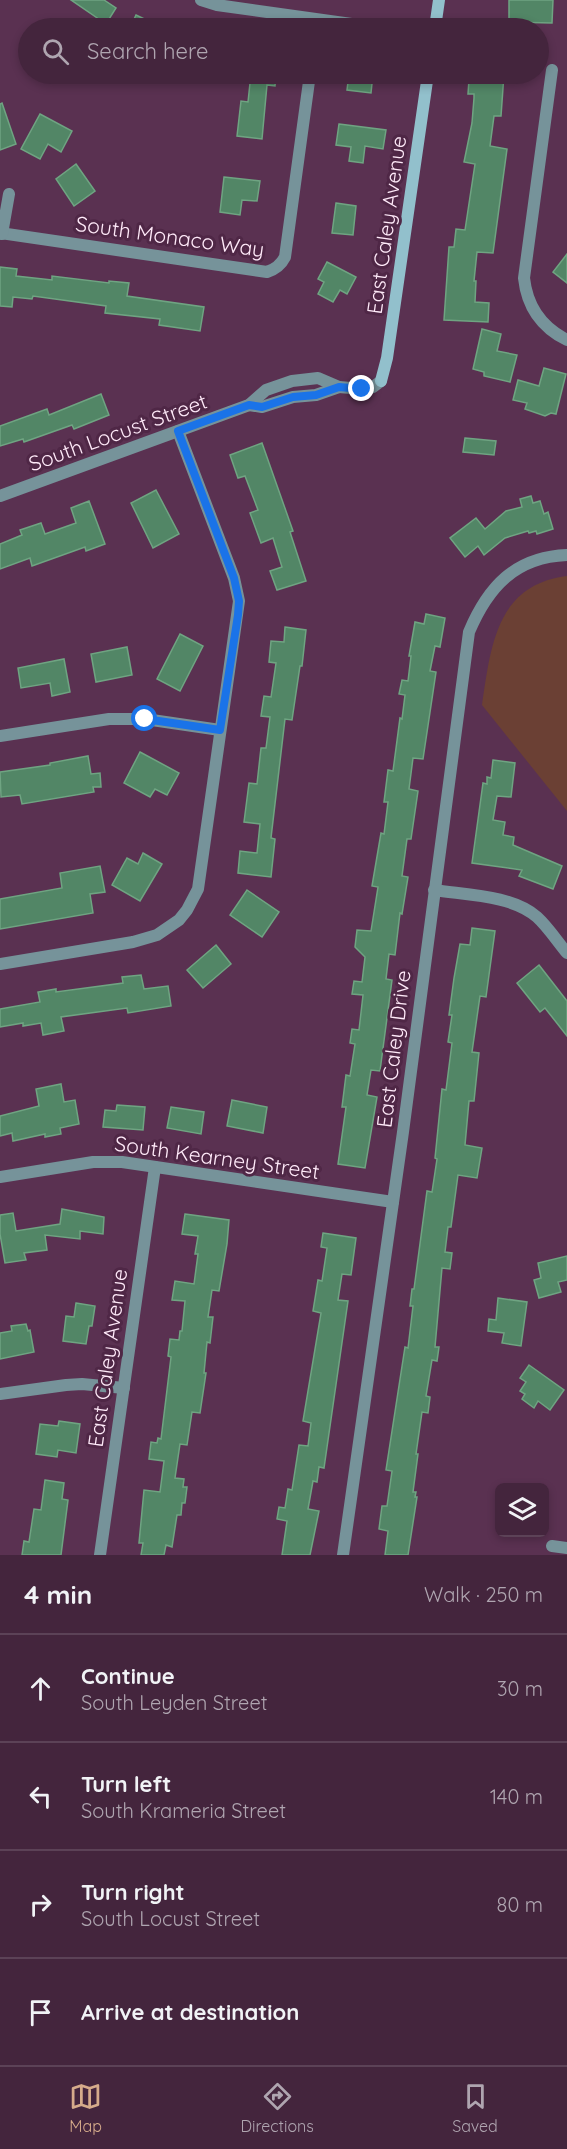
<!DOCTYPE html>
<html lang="en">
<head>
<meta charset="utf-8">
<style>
  :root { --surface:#44253d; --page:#4b2d44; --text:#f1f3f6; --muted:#afa5b0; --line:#5c4257; --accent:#d6ab8b }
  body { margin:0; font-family:Quicksand,sans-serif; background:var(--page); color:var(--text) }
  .controls { position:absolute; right:18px; bottom:18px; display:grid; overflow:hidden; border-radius:9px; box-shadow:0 3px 9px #0003 }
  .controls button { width:54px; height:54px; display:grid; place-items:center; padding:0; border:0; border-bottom:2px solid var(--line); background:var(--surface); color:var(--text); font:30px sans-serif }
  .stop { position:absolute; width:18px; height:18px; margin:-14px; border:4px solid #1a73e8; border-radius:50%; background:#fff }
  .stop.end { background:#1a73e8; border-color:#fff; box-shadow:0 2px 6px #0008 }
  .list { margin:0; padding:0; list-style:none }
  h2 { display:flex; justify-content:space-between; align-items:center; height:78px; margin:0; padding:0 24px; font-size:26px }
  h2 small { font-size:20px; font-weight:400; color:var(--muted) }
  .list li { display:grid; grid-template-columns:39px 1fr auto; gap:18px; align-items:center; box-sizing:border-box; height:108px; padding:0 24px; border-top:2px solid var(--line) }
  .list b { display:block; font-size:22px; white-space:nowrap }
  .list p { margin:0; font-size:20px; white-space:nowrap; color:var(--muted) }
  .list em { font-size:20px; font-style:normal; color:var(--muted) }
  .icon { flex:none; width:33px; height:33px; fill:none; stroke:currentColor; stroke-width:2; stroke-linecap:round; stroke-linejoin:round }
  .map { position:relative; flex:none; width:567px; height:1555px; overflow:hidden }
  .search { position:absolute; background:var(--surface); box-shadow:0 3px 9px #0003; left:18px; right:18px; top:18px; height:66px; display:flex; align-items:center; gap:15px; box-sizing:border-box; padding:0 21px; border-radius:33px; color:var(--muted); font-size:22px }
  .sheet { height:510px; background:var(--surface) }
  nav { display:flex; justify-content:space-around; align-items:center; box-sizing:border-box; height:84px; border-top:2px solid var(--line); background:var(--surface); font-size:16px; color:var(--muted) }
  nav a { display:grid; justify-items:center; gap:3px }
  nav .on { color:var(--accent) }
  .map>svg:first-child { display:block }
</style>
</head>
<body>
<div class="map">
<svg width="567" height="1555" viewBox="0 0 567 1555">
  <rect width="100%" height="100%" fill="#5a3151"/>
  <path fill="#6b4034" d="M 567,576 L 567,811 L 482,705 C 491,646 496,585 567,576 Z"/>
  <g fill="#528666" stroke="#6fa482" stroke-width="1.5">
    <polygon points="71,0 104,0 116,8 106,24"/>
    <polygon points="509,0 553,0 552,23 509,22"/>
    <polygon points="136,15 163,28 130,28"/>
    <polygon points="239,74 276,74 275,86 267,85 262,139 237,136 241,101 248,102 250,83 238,82"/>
    <polygon points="349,74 373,74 371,93 347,90"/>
    <polygon points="476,74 504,74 501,116 494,116 490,146 507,149 493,253 477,252 474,281 476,281 475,302 489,303 488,322 444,320 449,247 454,247 456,229 465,230 475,164 464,162 472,123 474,98 474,94 468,94 469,80 475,81"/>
    <polygon points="2,103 16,144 0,150 0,104"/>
    <polygon points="40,114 72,131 61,152 48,144 40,159 21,149"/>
    <polygon points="339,124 386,130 383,149 365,146 363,163 349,161 351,147 336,145"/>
    <polygon points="76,164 95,191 74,206 56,179"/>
    <polygon points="224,177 260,181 257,201 242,200 240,215 220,212"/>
    <polygon points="336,203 356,206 353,235 332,233"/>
    <polygon points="567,254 567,283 553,272"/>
    <polygon points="327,262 356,277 347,294 340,290 333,302 318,294 324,282 318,279"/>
    <polygon points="0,267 17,269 16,276 52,280 52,276 109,283 109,281 129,283 127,296 204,307 200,331 159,325 160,319 105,313 106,306 33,296 32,299 13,297 12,307 0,306"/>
    <polygon points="482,329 501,334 497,351 517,355 510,382 484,376 484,372 473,369"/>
    <polygon points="544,368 566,374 556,414 551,413 545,416 525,409 527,403 513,400 518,380 539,386"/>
    <polygon points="101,394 109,415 74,429 72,425 24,442 23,439 0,446 0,426 47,409 49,415"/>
    <polygon points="465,438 496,441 494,455 463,452"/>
    <polygon points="262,443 293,531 290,532 306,581 277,590 270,571 282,567 273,538 261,543 250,513 258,510 245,476 238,478 230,455"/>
    <polygon points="156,490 179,534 153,548 131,503"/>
    <polygon points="531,496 533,503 540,501 544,514 548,512 553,529 537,534 536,531 529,533 528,531 505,538 484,555 478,546 465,557 450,538 476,518 485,529 506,511 522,507 520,499"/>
    <polygon points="89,501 105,544 86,551 85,547 32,566 30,558 0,569 0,544 22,535 20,530 41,523 45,534 76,523 71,508"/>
    <polygon points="426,614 445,618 440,647 435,646 430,671 436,672 423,759 413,758 409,789 418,791 411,839 407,839 402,876 408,877 402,914 400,913 395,955 389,954 386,979 392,980 380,1071 371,1070 367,1095 377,1097 365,1168 338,1164 346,1107 342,1107 346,1075 350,1076 355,1044 350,1043 352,1029 359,1030 363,995 352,994 354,981 362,982 365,957 355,947 357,930 371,931 378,887 372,886 381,833 384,834 388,802 384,802 388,770 393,771 400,718 402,719 405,695 399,694 402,680 408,681 411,656 409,656 415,622 424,624"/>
    <polygon points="285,627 306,630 302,666 300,666 292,720 285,719 271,838 275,839 271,877 238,873 240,851 257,853 260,824 244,822 249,783 257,784 261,748 266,748 270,717 261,716 264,696 271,697 276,663 269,662 271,641 284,642"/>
    <polygon points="180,634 203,646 180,691 157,679"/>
    <polygon points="127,647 132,675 96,682 91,654"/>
    <polygon points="64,659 70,692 52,696 50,683 21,688 18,668"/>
    <polygon points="140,752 179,773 167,795 155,789 150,797 124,783"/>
    <polygon points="88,756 91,774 100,773 101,787 93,787 94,792 22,804 20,795 1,797 0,772 50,765 50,763"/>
    <polygon points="493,760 515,763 511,797 497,796 493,820 505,822 503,835 514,837 513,845 562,866 553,889 519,876 522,870 472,863 483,783 487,784 487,777 491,778"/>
    <polygon points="143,853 162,864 140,901 112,885 127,858 138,864"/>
    <polygon points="100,866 105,892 90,894 93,913 0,929 0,899 62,888 60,873"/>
    <polygon points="247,890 279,912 262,937 230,915"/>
    <polygon points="472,928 495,931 486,997 480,996 472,1052 479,1053 474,1101 469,1101 465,1145 482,1148 477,1178 458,1175 451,1227 448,1227 445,1252 452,1253 450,1269 442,1268 435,1347 439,1347 437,1361 432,1360 426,1396 430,1397 428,1413 422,1412 416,1454 418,1454 413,1492 416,1492 415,1497 417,1497 408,1555 385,1555 388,1531 379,1529 382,1506 387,1506 392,1471 386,1470 405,1347 408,1348 413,1306 410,1306 412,1289 414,1289 427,1191 432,1192 437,1159 435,1158 442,1089 446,1090 452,1043 448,1042 452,1015 449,1015 454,978 460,944 470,945"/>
    <polygon points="216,945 231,964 203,988 187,970"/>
    <polygon points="539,965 567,1001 567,1036 545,1008 540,1012 517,983"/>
    <polygon points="141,975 144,989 168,986 171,1006 128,1013 127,1008 61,1017 64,1031 43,1035 41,1023 23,1026 23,1023 0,1027 0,1009 40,1002 38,992 56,989 56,992 123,983 122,977"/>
    <polygon points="61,1084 64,1102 75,1100 79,1124 60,1128 61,1134 45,1137 45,1134 13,1141 12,1133 0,1136 0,1116 39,1106 36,1089"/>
    <polygon points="232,1100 267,1107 263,1133 227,1126"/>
    <polygon points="117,1105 145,1107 143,1130 103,1127 105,1110 116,1111"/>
    <polygon points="171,1107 204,1112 201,1134 167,1128"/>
    <polygon points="62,1209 104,1217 103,1234 80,1231 80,1239 45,1235 47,1250 24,1253 26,1260 5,1263 0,1234 0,1215 13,1213 16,1231 60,1224"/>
    <polygon points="185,1214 229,1220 227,1244 219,1291 212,1290 208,1317 213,1317 210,1343 207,1342 204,1373 206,1373 200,1413 192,1412 187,1445 180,1444 175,1478 184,1479 183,1487 187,1487 185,1503 182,1503 181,1515 177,1515 172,1547 166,1545 164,1555 141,1555 143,1543 139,1543 144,1490 160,1492 164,1461 149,1459 151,1442 157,1443 158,1438 161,1439 171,1357 168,1356 170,1339 179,1340 180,1331 182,1331 185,1301 172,1300 175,1281 194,1284 198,1254 195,1254 198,1236 182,1234"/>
    <polygon points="323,1233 356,1238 351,1275 342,1274 338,1300 348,1301 324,1468 319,1467 317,1482 313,1481 308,1509 319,1511 310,1555 282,1555 287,1521 277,1519 279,1507 285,1508 288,1489 292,1490 299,1445 308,1446 311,1423 303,1421 321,1313 313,1311 318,1280 322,1281 327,1248 321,1247"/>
    <polygon points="567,1256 567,1280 558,1282 561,1292 539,1298 534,1280 541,1278 538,1263"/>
    <polygon points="498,1298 527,1302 521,1346 502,1343 504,1333 488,1331 489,1319 496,1320"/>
    <polygon points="76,1303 95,1306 92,1326 89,1326 86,1344 63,1341 66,1316 74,1317"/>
    <polygon points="26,1324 28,1331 30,1330 34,1352 0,1359 0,1333 12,1331 11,1326"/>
    <polygon points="529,1365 564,1390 550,1410 538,1401 534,1408 522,1399 525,1394 520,1391 526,1382 520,1378"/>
    <polygon points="59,1421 80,1424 76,1453 58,1450 57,1457 36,1454 40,1424 58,1426"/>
    <polygon points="45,1480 64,1483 62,1499 68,1500 61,1555 22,1555 24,1541 29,1542 34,1509 41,1510"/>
  </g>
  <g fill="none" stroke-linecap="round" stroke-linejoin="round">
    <g stroke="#76939a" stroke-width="12">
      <polyline points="201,0 217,5 380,28"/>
      <path d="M 552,70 L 524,278 C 527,306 541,327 567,340"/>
      <path d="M 0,233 L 267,272 C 276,269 281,265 285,257 L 310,74"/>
      <polyline points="2,234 9,194"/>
      <polyline points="249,405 262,407 293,397 316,395 339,387"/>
      <polyline points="0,496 249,405 266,390 292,381 318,378 339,387 362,389 373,387 381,381"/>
      <polyline points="0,736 109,719 145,719 220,730"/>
      <path d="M 434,890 C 466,895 512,895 537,917 C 548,927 557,941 567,953"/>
      <polyline points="0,964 133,942 157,935 179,920 187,910 198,889 239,601 234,578 178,431"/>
      <polyline points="0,1177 93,1162 122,1162 393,1202"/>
      <polyline points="0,1394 66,1385 82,1384 124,1388"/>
      <polyline points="552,1546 567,1548"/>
      <polyline points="100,1555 155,1167"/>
      <path d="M 343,1555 L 403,1132 L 469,632 C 488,587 515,557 567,555"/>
    </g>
    <g stroke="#92c0cc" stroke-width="12">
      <polyline points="435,28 439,0"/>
      <polyline points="381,381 387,358 428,74"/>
    </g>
  </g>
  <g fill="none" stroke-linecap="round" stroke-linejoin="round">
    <polyline stroke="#1a73e8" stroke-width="8" points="145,719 220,730 238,615 239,601 234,578 178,431 249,405 262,407 293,397 316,395 339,387 362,389"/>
  </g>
  <g text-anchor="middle" stroke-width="6" stroke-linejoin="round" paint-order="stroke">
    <g font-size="21" fill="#ffeaf9" stroke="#4f2746">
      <text transform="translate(387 225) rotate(-82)" y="7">East Caley Avenue</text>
      <text transform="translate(170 237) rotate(8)" y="7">South Monaco Way</text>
      <text transform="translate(118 433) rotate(-20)" y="7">South Locust Street</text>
      <text transform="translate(394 1049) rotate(-83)" y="7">East Caley Drive</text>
      <text transform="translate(217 1158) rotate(8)" y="7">South Kearney Street</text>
      <text transform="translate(108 1358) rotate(-82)" y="7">East Caley Avenue</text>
    </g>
  </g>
</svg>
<div class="controls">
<button><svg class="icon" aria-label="layers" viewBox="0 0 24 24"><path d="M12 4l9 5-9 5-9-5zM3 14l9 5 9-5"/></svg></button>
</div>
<div class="stop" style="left:145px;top:719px"></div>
<div class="stop end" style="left:362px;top:389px"></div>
<div class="search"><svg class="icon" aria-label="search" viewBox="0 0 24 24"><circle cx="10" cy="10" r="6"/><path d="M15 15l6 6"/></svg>Search here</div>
</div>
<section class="sheet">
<h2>4 min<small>Walk · 250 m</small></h2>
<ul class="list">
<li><svg class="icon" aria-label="ahead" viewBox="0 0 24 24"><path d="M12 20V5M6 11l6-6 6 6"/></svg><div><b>Continue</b><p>South Leyden Street</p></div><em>30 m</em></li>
<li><svg class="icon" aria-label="left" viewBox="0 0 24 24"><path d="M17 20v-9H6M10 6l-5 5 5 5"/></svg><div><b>Turn left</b><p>South Krameria Street</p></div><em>140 m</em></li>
<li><svg class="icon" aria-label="right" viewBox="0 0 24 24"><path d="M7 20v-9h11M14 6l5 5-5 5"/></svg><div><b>Turn right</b><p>South Locust Street</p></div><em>80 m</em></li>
<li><svg class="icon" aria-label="arrive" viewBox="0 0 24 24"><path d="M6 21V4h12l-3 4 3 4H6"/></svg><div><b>Arrive at destination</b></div></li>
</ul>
</section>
<nav>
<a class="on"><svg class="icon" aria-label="map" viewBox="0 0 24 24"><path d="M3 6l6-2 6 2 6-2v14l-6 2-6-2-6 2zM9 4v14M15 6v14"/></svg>Map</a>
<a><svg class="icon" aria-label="directions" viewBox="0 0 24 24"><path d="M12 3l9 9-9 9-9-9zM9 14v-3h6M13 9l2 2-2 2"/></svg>Directions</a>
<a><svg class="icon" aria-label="saved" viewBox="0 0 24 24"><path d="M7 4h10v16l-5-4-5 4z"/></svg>Saved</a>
</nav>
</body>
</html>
